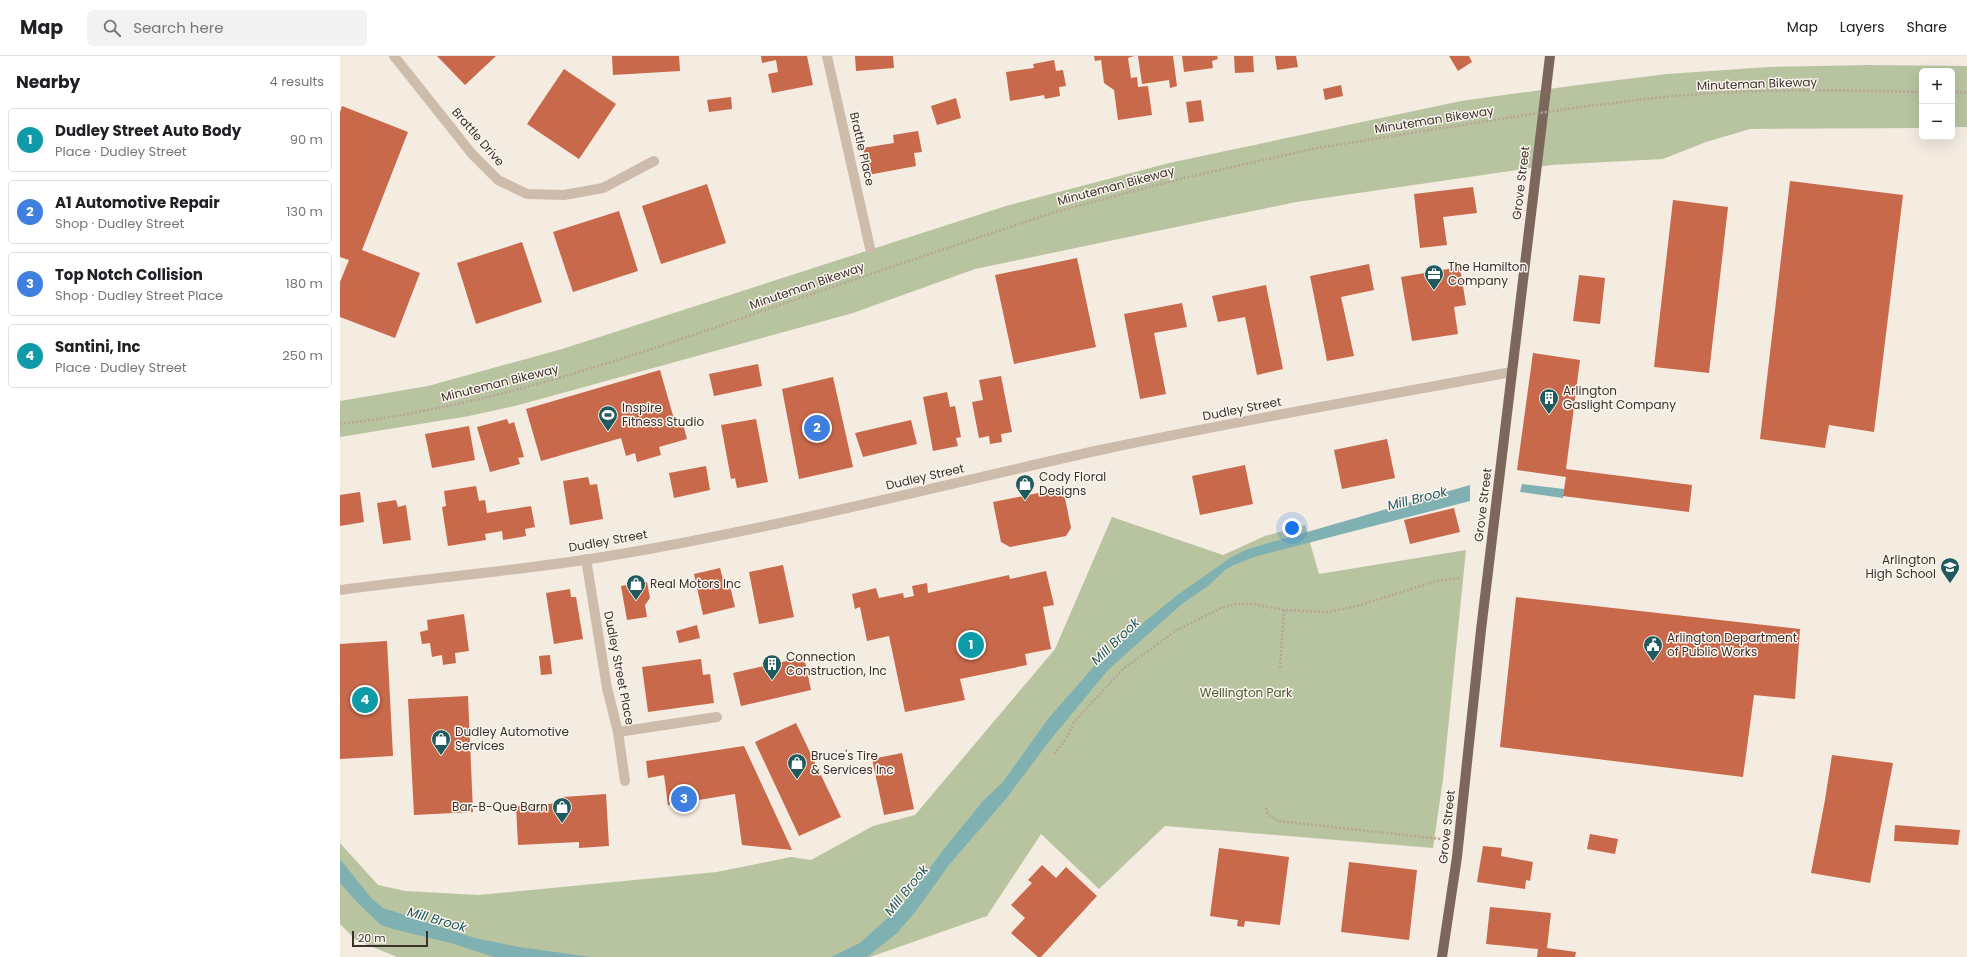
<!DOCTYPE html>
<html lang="en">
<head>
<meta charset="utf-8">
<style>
  :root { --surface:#fff; --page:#f2f2f2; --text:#202124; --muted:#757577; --line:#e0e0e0; --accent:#1f5a5e }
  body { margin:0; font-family:Poppins,sans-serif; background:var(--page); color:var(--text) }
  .controls { position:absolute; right:12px; top:12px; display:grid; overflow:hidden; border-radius:6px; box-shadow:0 4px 16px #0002 }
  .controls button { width:36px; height:36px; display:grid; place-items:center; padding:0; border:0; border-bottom:1px solid var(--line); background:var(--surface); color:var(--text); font:20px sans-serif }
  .scale { position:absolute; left:12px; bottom:10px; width:76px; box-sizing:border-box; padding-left:4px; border:2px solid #3b302b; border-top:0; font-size:11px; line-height:14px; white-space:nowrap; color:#3b302b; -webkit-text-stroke:3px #fbf5ee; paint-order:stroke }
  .you { position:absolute; left:952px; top:472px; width:14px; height:14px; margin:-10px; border:3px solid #fff; border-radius:50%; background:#1a73e8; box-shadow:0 0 0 6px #1a73e833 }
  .badge { display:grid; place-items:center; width:26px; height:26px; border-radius:50%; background:var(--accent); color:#fff; font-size:13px; font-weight:700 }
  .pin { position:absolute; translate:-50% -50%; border:2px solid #fff; box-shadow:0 1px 4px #0006 }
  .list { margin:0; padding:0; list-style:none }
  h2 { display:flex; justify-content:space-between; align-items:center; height:52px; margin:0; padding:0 16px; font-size:17px }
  h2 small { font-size:13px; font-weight:400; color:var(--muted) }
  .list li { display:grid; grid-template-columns:26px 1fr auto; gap:12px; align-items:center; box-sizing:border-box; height:64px; margin:0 8px 8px; padding:0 8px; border:1px solid var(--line); border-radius:6px }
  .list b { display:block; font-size:15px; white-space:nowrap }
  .list p { margin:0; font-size:13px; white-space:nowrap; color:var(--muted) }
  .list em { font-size:13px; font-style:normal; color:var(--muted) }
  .icon { flex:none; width:22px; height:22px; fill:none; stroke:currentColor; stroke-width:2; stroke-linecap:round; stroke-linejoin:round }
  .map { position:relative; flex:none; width:1627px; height:901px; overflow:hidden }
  header { display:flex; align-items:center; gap:24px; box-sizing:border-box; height:56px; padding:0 20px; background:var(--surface); border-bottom:1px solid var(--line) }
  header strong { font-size:19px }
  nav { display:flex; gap:22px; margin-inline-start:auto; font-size:14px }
  .search { width:280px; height:36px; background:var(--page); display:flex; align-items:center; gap:10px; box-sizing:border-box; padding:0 14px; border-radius:6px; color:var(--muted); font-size:15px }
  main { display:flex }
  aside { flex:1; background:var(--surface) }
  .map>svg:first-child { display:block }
</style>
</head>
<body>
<header>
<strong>Map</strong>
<div class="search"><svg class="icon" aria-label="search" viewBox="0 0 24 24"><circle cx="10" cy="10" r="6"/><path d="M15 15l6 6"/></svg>Search here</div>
<nav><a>Map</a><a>Layers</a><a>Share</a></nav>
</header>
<main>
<aside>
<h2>Nearby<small>4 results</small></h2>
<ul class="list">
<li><span class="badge" style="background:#0f9aa8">1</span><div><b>Dudley Street Auto Body</b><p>Place · Dudley Street</p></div><em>90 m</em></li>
<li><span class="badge" style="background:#3f7fe0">2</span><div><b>A1 Automotive Repair</b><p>Shop · Dudley Street</p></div><em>130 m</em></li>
<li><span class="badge" style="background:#3f7fe0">3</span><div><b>Top Notch Collision</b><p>Shop · Dudley Street Place</p></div><em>180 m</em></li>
<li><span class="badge" style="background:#0f9aa8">4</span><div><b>Santini, Inc</b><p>Place · Dudley Street</p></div><em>250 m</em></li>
</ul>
</aside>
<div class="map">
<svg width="1627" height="901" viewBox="0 0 1627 901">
  <rect width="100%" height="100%" fill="#f4ebe1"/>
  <g fill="#b8c4a0">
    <polygon points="1529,9 1627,10 1627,71 1612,71 1612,15 1582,15 1582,72 1410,73 1366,86 1323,103 1211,109 956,146 635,213 513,257 175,350 129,360 0,381 0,345 88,330 222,293 666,150 829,107 1121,45 1238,29 1327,18 1429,11"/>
    <polygon points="772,461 883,499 925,480 965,469 979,518 1126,494 1103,723 1093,792 825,770 759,833 701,778 647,860 530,901 57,901 16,884 0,868 0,787 38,829 65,835 139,839 377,816 451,801 471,804 533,770 575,759 715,593"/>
  </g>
  <g fill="#7fb0b2">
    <polygon points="1182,428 1224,433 1223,442 1180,436"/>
    <polygon points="1130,429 1130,445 914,501 894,509 885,514 868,530 843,547 768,614 711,683 665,744 608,810 576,855 557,877 527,901 491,901 520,887 563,848 607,789 643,745 663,726 708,663 756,608 785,582 836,540 890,502 908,493"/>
    <polygon points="0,803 32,843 43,852 135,882 179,891 251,901 154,901 114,888 53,873 41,869 18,847 0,827"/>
  </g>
  <g fill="#c8694b">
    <polygon points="97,0 156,0 125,29"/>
    <polygon points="272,0 339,0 340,15 273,19"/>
    <polygon points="421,0 467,0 473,29 432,37 428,18 438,16 436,4 422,7"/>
    <polygon points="515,0 553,0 554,12 516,15"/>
    <polygon points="754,0 794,0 788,2 791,22 797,21 798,31 808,30 812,59 778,64 774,34 764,27 761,4 755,5"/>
    <polygon points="798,0 833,0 837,30 830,32 829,24 802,28"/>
    <polygon points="842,0 877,0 878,3 872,5 873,12 844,16"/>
    <polygon points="894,0 913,0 914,16 895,17"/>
    <polygon points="935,0 956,0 958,11 937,14"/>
    <polygon points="1109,0 1129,0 1132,6 1118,15"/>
    <polygon points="714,4 716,15 723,14 726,30 719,31 720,40 705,43 704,39 670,45 666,16 694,12 693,8"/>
    <polygon points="224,13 276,48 239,103 187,68"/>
    <polygon points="1001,29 1003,40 985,44 983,33"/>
    <polygon points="391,41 392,53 369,56 367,44"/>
    <polygon points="616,42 621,62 597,69 591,50"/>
    <polygon points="861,44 864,65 849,67 846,46"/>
    <polygon points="2,50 68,76 22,194 80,217 55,282 0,261 0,226 9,204 0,201 0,56"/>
    <polygon points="578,75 582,96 574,97 576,110 528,119 523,92 554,87 553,79"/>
    <polygon points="1450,125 1563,139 1534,376 1489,369 1485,392 1420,383"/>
    <polygon points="367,128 386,187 321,208 302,150"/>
    <polygon points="1133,131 1137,157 1103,161 1107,189 1080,192 1074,138"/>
    <polygon points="1333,144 1388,151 1369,317 1314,311"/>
    <polygon points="279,155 298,215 233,236 213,176"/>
    <polygon points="182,186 202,246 136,268 117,207"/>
    <polygon points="737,202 756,291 674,308 655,219"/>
    <polygon points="1029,208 1034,234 1001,241 1014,300 987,305 970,220"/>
    <polygon points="1120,211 1126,249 1114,251 1118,278 1072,285 1061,221"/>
    <polygon points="1239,219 1265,222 1260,268 1233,265"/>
    <polygon points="926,229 943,313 917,319 905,261 878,266 872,240"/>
    <polygon points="842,247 847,271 814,277 826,338 800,343 784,258"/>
    <polygon points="1193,297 1240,304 1226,413 1352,429 1349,456 1223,440 1226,421 1177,414"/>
    <polygon points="418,308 422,330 374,340 369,318"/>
    <polygon points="320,314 336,370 343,368 347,383 319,391 321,399 297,406 295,397 286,400 281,382 201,405 186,353"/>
    <polygon points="661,320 672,376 661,378 662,386 650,388 649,380 639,382 632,346 643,344 639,324"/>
    <polygon points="493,321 513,411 459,423 442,333"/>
    <polygon points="607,336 610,351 615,350 621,381 616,382 618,390 593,395 583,341"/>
    <polygon points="167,363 169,368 174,366 184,401 178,402 180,408 150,416 137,371"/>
    <polygon points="416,363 428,426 397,432 395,422 391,423 381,369"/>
    <polygon points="571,364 577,388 523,401 515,377"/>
    <polygon points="129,370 135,404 92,412 85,378"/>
    <polygon points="1047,383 1055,422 1002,433 994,394"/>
    <polygon points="905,409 913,448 860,459 852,420"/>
    <polygon points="366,410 370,434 334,442 329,417"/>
    <polygon points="248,421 250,429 257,428 263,463 230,469 223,425"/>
    <polygon points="136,430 139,445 145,444 147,457 191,450 195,471 185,473 186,480 163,484 162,475 145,478 146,484 108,490 102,451 106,450 104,435"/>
    <polygon points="723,432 731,472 726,480 670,491 661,486 653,446"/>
    <polygon points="20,436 24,466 0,470 0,439"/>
    <polygon points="56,444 58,451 66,449 71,484 43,488 37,447"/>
    <polygon points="1114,452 1120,476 1070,488 1064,464"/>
    <polygon points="443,509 454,561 419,568 409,516"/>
    <polygon points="380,512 385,531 390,530 395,551 363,559 354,518"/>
    <polygon points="706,515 714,549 703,551 711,593 685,598 687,609 620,623 625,644 565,656 549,580 527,585 520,551 515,553 512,538 536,532 539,542 563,537 564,542 574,540 572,530 587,527 588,537 669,519 670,523"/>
    <polygon points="307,526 310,542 305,549 307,561 287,564 281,530"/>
    <polygon points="230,533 231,541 236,541 243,583 214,588 206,537"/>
    <polygon points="1176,541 1460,573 1455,643 1414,639 1403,721 1160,691"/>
    <polygon points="124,558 129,595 115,597 116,607 103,609 102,599 92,601 90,587 82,588 80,576 88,574 87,564"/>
    <polygon points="357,569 360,582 339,587 336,575"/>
    <polygon points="47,585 53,700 0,703 0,588"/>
    <polygon points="210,599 212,618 201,619 199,600"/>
    <polygon points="464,601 471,634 401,650 393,617"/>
    <polygon points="361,603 363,619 370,618 374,647 308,656 302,611"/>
    <polygon points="128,640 133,756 74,759 68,643"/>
    <polygon points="456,667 501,761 459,780 415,686"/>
    <polygon points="404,690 452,794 402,789 395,738 328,749 324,719 308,722 306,705"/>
    <polygon points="562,697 574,753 544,759 532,703"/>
    <polygon points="1492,699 1553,707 1530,827 1471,817 1485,744"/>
    <polygon points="266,738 269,790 239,792 239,786 178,789 176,750 224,747 223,741"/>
    <polygon points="1555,769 1620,774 1618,789 1554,785"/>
    <polygon points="1250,778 1278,783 1275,798 1247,793"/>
    <polygon points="1143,790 1162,792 1161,800 1193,806 1190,825 1186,824 1185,833 1137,826"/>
    <polygon points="879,792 949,801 940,869 905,865 904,871 897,870 898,864 870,860"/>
    <polygon points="1009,806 1077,814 1069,884 1001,876"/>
    <polygon points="702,809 716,822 726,811 757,840 701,901 698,901 671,877 685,862 671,849 692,827 688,824"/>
    <polygon points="1150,851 1211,857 1207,892 1236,896 1235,901 1197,901 1198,893 1146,888"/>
  </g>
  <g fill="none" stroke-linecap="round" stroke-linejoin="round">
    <g stroke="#b9a596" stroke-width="2.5" stroke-dasharray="2 2" stroke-linecap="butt">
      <polyline points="1612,36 1627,37"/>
      <path d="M 1240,51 C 1275,47 1310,42 1346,39 C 1424,33 1503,34 1582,36"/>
      <path d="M 0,368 C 143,351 276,306 411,259 C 513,224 615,189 718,155 L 844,122 L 977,92 L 1173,61"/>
      <polyline points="940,612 944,554"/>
      <polyline points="714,698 726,683 734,666 783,613 837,574 881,552 895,548 913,548 944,554 988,556 1017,550 1096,525 1120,522"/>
      <polyline points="926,752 928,759 939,765 1101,783"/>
    </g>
    <g stroke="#cdbbac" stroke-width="10">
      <polyline points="54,0 132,98 158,124 187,138 224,139 263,132 314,105"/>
      <polyline points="487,0 530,192"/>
      <polyline points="246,503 267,632 278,676 285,725"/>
      <path d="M 0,534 C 81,523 163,516 244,504 C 418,477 588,432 760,394 C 897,365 1035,341 1172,316"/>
      <polyline points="278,676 377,661"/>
    </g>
    <polyline stroke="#7d675c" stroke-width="10" points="1102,901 1117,801 1141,574 1210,0"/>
    <polyline stroke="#b9a596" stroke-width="2.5" stroke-dasharray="2 2" stroke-linecap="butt" points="1173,61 1240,51"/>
  </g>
  <defs>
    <g id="office-pin" transform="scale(1)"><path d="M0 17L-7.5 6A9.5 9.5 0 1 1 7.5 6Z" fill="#1f5a5e" stroke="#fbf5ee"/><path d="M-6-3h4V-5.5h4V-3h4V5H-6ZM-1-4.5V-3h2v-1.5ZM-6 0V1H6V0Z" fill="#fff"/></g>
    <g id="building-pin" transform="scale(1)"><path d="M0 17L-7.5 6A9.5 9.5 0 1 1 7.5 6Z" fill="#1f5a5e" stroke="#fbf5ee"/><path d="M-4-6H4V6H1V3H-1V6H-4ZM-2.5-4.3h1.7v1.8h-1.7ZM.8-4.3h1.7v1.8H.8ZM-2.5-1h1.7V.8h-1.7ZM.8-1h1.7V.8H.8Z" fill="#fff"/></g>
    <g id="stadium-pin" transform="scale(1)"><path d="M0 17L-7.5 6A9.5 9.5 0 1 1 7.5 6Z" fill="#1f5a5e" stroke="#fbf5ee"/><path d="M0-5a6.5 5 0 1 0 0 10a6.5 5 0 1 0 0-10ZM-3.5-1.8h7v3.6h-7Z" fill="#fff"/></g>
    <g id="shop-pin" transform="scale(1)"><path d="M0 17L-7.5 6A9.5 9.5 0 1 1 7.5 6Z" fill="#1f5a5e" stroke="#fbf5ee"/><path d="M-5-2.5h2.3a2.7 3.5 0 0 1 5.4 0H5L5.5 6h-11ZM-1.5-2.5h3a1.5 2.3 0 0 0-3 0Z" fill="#fff"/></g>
    <g id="school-pin" transform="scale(1)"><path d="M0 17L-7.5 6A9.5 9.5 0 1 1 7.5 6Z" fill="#1f5a5e" stroke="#fbf5ee"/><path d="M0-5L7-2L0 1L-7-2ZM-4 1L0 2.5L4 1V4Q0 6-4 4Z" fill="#fff"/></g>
    <g id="civic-pin" transform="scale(1)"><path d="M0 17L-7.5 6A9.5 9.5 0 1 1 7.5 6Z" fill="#1f5a5e" stroke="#fbf5ee"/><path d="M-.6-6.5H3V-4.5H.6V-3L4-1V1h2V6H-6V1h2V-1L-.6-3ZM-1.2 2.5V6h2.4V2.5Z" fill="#fff"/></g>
  </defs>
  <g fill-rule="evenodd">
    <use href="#office-pin" x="1094" y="218"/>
    <use href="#building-pin" x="1209" y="342"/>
    <use href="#stadium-pin" x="268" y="359"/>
    <use href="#shop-pin" x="685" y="428"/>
    <use href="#school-pin" x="1610" y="511"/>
    <use href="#shop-pin" x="296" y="528"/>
    <use href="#civic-pin" x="1313" y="589"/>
    <use href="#building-pin" x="432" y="608"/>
    <use href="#shop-pin" x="101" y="683"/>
    <use href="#shop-pin" x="457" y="707"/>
    <use href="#shop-pin" x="222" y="751"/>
  </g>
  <g text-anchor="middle" stroke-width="3" stroke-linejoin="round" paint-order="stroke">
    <g font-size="12" fill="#3b302b" stroke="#fbf5ee">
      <text transform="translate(1417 28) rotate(-2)" y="4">Minuteman Bikeway</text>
      <text transform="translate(1094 64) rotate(-9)" y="4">Minuteman Bikeway</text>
      <text transform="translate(138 81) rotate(49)" y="4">Brattle Drive</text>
      <text transform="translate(522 93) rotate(77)" y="4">Brattle Place</text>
      <text transform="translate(1181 127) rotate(-83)" y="4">Grove Street</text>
      <text transform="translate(776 130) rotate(-15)" y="4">Minuteman Bikeway</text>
      <text transform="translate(467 230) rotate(-19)" y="4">Minuteman Bikeway</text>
      <text transform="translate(160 327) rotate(-14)" y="4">Minuteman Bikeway</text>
      <text transform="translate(902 353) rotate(-11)" y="4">Dudley Street</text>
      <text transform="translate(585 421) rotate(-13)" y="4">Dudley Street</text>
      <text transform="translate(1143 449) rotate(-83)" y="4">Grove Street</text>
      <text transform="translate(268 485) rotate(-10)" y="4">Dudley Street</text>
      <text transform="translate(279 612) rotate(79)" y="4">Dudley Street Place</text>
      <text transform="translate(1107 771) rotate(-84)" y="4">Grove Street</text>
    </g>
    <g font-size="12" fill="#3b302b" stroke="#fbf5ee" text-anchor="start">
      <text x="1108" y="215">The Hamilton<tspan x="1108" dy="14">Company</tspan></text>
      <text x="1223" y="339">Arlington<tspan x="1223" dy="14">Gaslight Company</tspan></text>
      <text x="282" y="356">Inspire<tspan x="282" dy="14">Fitness Studio</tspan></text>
      <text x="699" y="425">Cody Floral<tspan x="699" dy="14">Designs</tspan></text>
      <text x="1596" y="508" text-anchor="end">Arlington<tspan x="1596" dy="14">High School</tspan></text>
      <text x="310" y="532">Real Motors Inc</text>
      <text x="1327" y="586">Arlington Department<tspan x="1327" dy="14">of Public Works</tspan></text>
      <text x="446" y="605">Connection<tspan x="446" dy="14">Construction, Inc</tspan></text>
      <text x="115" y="680">Dudley Automotive<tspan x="115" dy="14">Services</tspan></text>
      <text x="471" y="704">Bruce's Tire<tspan x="471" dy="14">&amp; Services Inc</tspan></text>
      <text x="208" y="755" text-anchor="end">Bar-B-Que Barn</text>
    </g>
    <g font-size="12" fill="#4a5a2e" stroke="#fbf5ee">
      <text x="906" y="641">Wellington Park</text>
    </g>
    <g font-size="13" font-style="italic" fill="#1f5a5e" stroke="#fbf5ee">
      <text transform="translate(1077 442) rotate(-14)" y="5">Mill Brook</text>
      <text transform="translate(775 585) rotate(-44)" y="5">Mill Brook</text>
      <text transform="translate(566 834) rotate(-51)" y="5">Mill Brook</text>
      <text transform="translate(97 863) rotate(16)" y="5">Mill Brook</text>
    </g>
  </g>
</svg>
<div class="controls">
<button>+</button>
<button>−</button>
</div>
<div class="scale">20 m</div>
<div class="you"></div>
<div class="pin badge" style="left:631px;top:589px;background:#0f9aa8">1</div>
<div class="pin badge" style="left:477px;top:372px;background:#3f7fe0">2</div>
<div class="pin badge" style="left:344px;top:743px;background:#3f7fe0">3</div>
<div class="pin badge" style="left:25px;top:644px;background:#0f9aa8">4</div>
</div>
</main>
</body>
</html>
